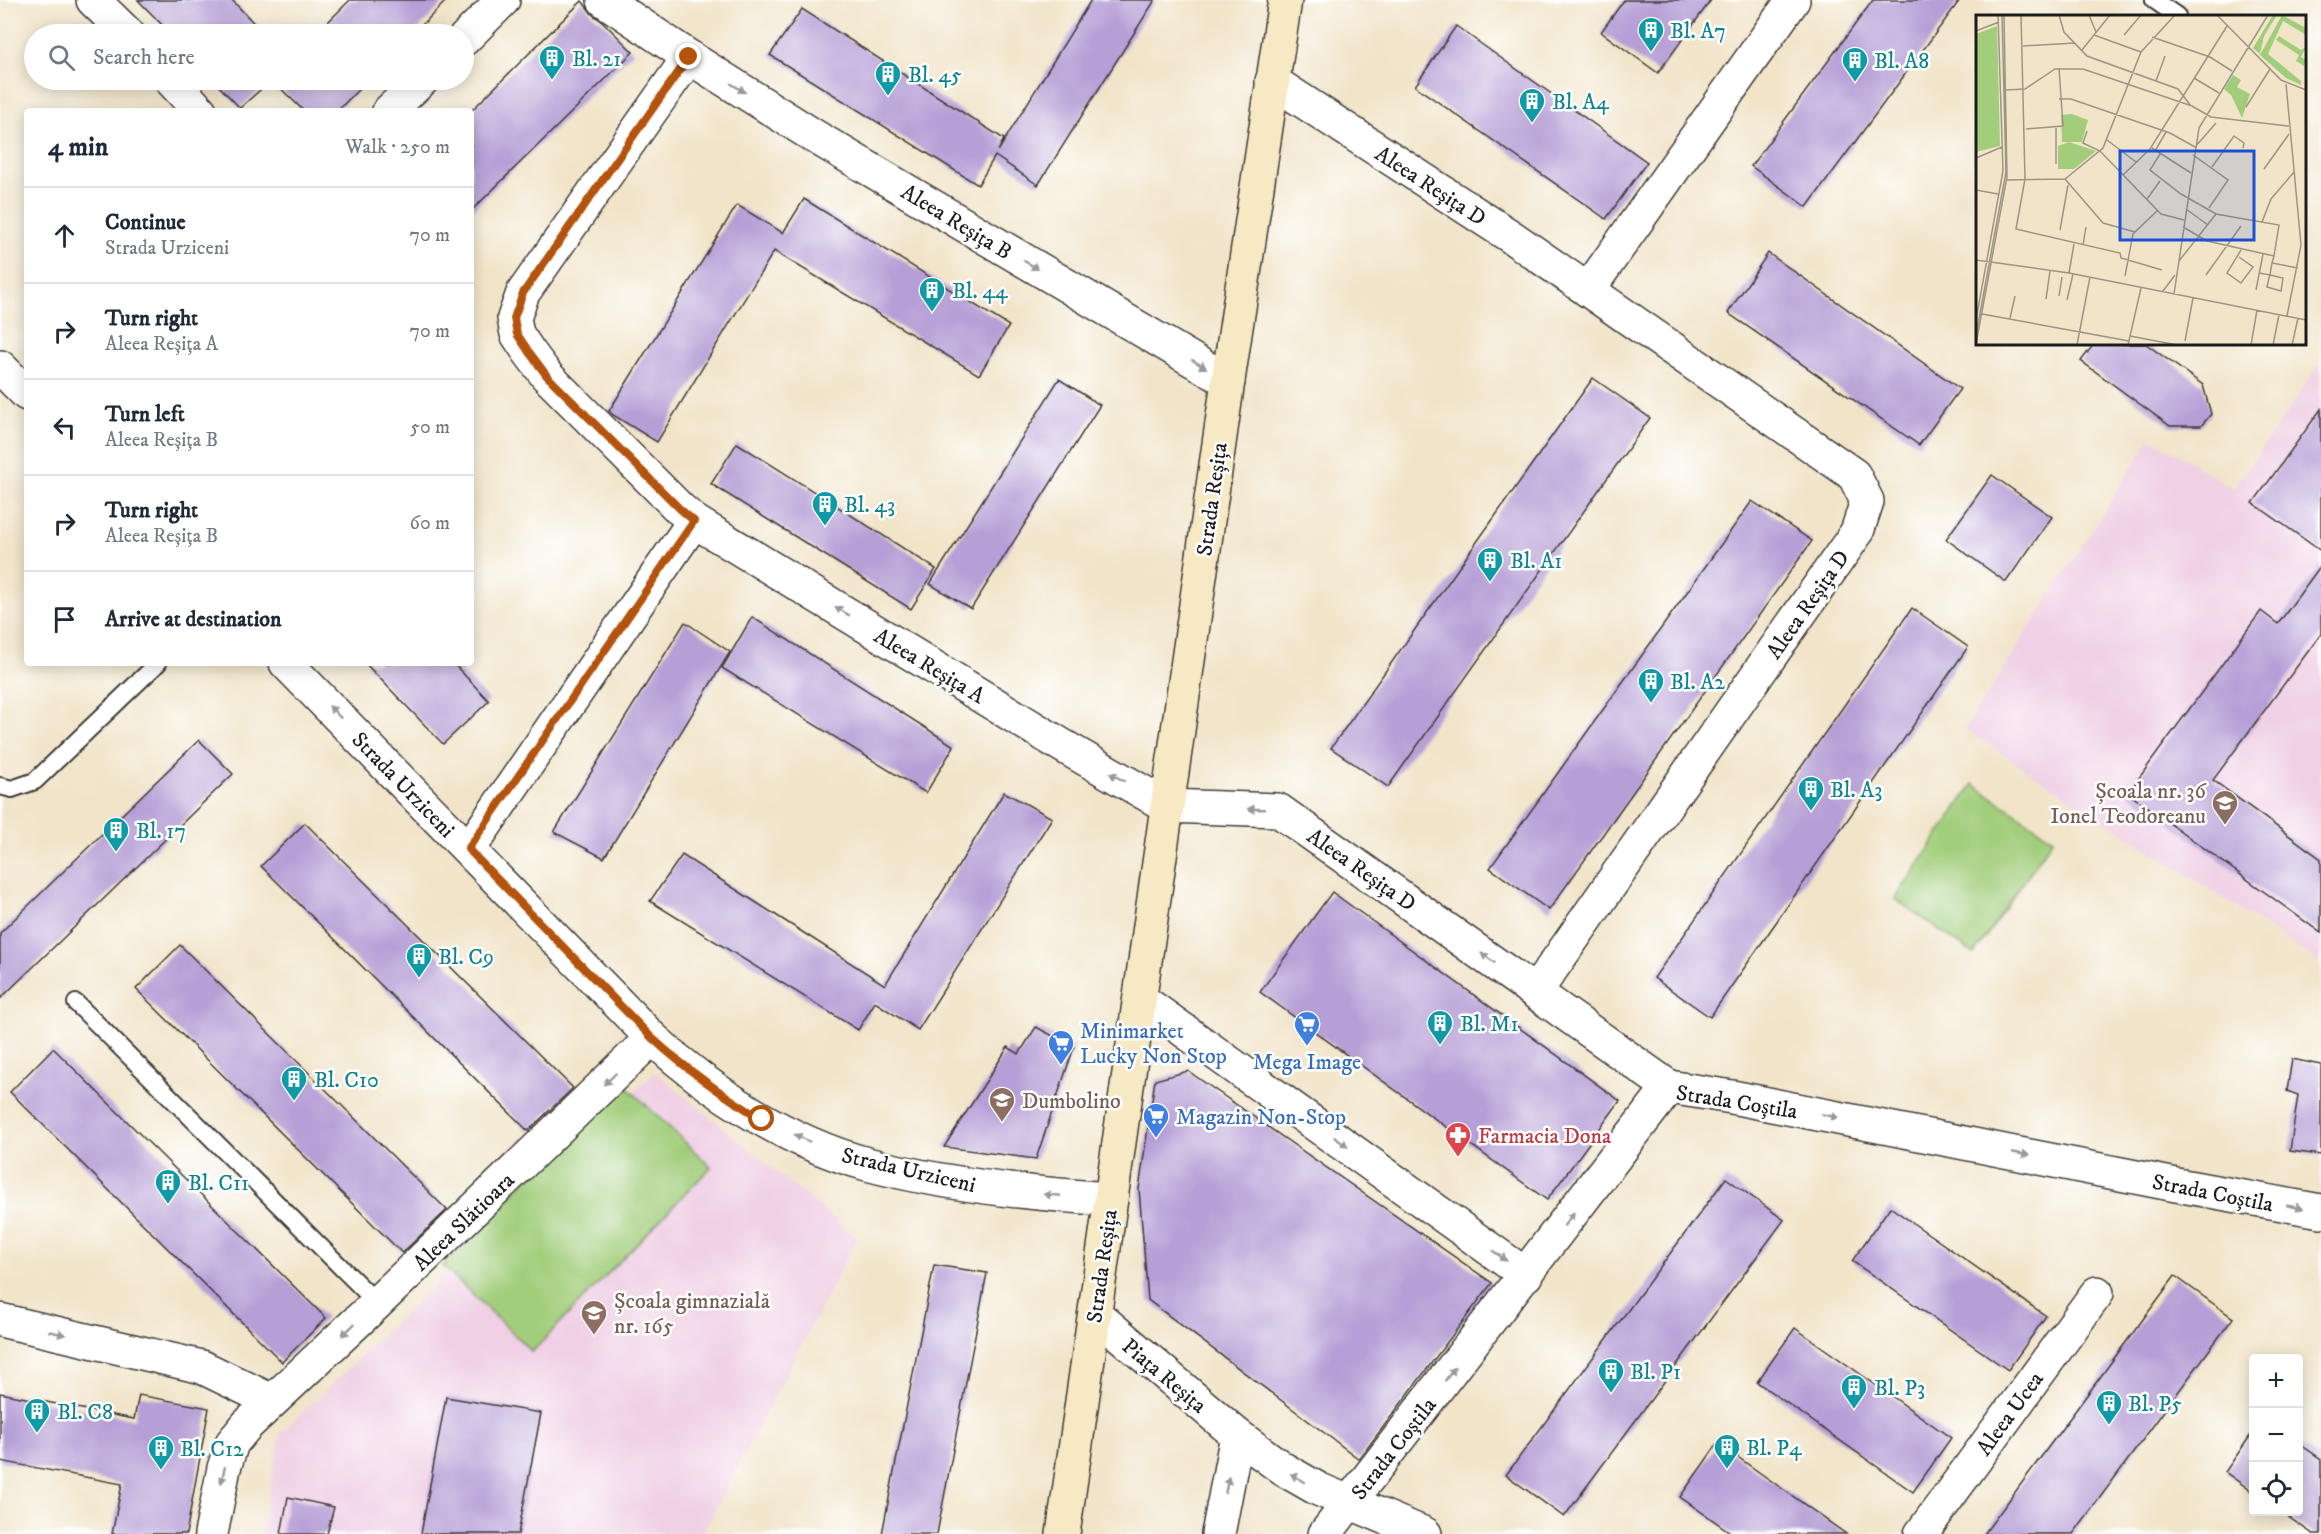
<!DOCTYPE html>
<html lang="en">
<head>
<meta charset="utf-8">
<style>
  :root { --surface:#fff; --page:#f6f6f7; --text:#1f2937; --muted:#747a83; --line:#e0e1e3 }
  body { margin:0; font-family:"IM FELL DW Pica",serif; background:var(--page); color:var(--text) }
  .controls { position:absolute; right:18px; bottom:18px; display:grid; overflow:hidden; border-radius:6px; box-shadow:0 3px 15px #0003 }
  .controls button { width:54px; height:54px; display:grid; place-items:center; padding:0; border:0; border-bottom:2px solid var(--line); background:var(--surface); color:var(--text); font:30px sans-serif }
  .stop { position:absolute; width:18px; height:18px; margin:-14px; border:4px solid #b45309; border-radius:50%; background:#fff }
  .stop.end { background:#b45309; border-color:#fff; box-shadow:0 2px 6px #0008 }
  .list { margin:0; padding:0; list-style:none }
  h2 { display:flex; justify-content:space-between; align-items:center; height:78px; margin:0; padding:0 24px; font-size:26px }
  h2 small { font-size:20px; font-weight:400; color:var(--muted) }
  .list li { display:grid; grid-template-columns:39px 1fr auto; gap:18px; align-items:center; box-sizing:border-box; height:96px; padding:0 24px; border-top:2px solid var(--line) }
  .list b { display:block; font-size:22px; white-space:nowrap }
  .list p { margin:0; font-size:20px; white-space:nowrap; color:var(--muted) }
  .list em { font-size:20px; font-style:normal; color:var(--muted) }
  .icon { flex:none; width:33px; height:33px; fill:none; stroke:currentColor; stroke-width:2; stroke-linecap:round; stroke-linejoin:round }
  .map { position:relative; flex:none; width:2321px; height:1534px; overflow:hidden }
  .search { position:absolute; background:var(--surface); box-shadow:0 3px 15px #0003; left:24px; top:24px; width:450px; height:66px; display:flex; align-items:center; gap:15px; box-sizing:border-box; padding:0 21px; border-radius:33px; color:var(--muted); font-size:22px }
  .panel { position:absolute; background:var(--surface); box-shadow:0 3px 15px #0003; left:24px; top:108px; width:450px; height:558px; border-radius:6px }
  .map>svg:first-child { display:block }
</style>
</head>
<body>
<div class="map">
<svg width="2321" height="1534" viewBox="0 0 2321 1534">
  <rect width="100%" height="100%" fill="#fff"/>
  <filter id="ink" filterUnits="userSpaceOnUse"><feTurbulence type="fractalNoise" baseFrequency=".0167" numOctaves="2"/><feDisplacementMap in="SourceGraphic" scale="12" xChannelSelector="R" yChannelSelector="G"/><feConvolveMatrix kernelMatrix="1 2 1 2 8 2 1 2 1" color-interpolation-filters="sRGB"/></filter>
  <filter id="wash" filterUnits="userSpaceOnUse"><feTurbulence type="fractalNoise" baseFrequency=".008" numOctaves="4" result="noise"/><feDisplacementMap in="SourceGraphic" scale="24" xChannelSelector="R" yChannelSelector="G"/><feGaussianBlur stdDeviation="1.35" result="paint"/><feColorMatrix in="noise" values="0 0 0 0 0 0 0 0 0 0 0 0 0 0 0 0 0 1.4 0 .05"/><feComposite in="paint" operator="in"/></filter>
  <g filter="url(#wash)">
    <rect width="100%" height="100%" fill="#f1e4c9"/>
    <g fill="#f0d0e5">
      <polygon points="2321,362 2321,963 1965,729 2151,438 2234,489"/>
      <polygon points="655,1072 857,1238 702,1534 261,1534 280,1434"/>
    </g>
    <g fill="#a2ce7b" stroke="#5f754c" stroke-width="1.5">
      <polygon points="1973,784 2053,839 1974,954 1895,899"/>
      <polygon points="622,1082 711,1167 532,1352 443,1266"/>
    </g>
    <g id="blocks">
      <g fill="#b69fd6">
        <polygon points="138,0 232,0 264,34 171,34"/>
        <polygon points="350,0 447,0 413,34 316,34"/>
        <polygon points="1091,0 1155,0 1038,185 995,156 978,185 770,55 802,9 1004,139 998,151"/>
        <polygon points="1624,0 1711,0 1658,73 1601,32"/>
        <polygon points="1873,0 1960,0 1807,207 1751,166"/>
        <polygon points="582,1 593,15 603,22 633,52 471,211 471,111"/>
        <polygon points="1456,26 1647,162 1606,219 1415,86"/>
        <polygon points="213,80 271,80 240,108"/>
        <polygon points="272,80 368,80 337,111 304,111"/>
        <polygon points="804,199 1009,326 979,375 774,251 657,442 613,415 609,411 737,205 783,233"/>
        <polygon points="1768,253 1960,389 1919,445 1728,313"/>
        <polygon points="2094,344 2146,344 2203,385 2211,414 2201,426 2170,426 2081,361"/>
        <polygon points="1593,378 1650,418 1388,787 1331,748"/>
        <polygon points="1059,379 1100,405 971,609 930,584"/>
        <polygon points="2321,409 2321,551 2253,503"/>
        <polygon points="737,443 936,569 911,609 711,484"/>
        <polygon points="1992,475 2052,517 2006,582 1946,539"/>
        <polygon points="1752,501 1812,541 1549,910 1490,868"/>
        <polygon points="2321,565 2321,634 2213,780 2321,859 2321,933 2128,793 2261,611 2278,624"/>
        <polygon points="1912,608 1968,647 1710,1017 1654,978"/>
        <polygon points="752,617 954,746 926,793 722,668"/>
        <polygon points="685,622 730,652 604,858 554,832"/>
        <polygon points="365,663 453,663 489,701 443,744"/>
        <polygon points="199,740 233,774 0,999 0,933"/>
        <polygon points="1004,792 1052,818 918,1030 875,1002 858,1030 650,901 682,855 885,985"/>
        <polygon points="305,823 573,1088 528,1131 261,866"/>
        <polygon points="1332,892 1620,1101 1547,1200 1260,992"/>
        <polygon points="180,945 447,1210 402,1253 136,989"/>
        <polygon points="1036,1027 1074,1047 1036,1159 944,1147 1008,1047 1019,1054"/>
        <polygon points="53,1048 326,1318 282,1362 10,1092"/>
        <polygon points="2292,1059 2321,1065 2321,1155 2290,1151 2298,1095 2287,1091"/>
        <polygon points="1188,1071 1492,1283 1359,1459 1148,1300 1139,1189 1155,1080"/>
        <polygon points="1726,1178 1784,1220 1564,1517 1506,1475"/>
        <polygon points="1890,1207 2046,1316 2008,1370 1852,1261"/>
        <polygon points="934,1265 987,1273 937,1534 882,1534"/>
        <polygon points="2175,1276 2233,1318 2073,1534 1984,1534"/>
        <polygon points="1795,1328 1951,1438 1913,1492 1757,1382"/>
        <polygon points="0,1393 134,1419 139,1395 209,1408 186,1534 112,1534 122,1484 0,1461"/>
        <polygon points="446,1397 541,1413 518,1534 421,1534"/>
        <polygon points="2253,1432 2253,1492 2225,1472"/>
        <polygon points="1718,1443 1846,1534 1733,1534 1680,1497"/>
        <polygon points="2298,1443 2321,1459 2321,1534 2313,1534 2281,1512 2298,1512"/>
        <polygon points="288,1497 334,1507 327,1534 281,1534"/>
      </g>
    </g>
  </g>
  <g filter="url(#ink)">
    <use href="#blocks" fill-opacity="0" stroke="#3c3a36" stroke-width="1.5"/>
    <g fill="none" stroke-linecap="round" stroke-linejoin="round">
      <g stroke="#3c3a36" stroke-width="20">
        <g id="lane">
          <polyline points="2154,0 2177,16"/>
          <polyline points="0,786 12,789 35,781 158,663"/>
          <polyline points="76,1003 377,1303"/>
        </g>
      </g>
      <g stroke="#3c3a36" stroke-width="36">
        <g id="street">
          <polyline points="93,0 128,34"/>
          <polyline points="604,0 689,57 814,136 1228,381"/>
          <polyline points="464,39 503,0"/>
          <polyline points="689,57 523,293 514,318 517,334 529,352 547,376 679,508 694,521 1063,746 1167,806 1278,810 1669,1087 1732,1097 2171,1184 2321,1211"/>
          <polyline points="171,80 200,111"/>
          <polyline points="1272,81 1513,238 1854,475 1867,501 1857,532 1536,991"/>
          <polyline points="389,111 422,80"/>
          <polyline points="1588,290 1793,0"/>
          <polyline points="0,367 27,394"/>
          <path d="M 286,663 L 652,1038 C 712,1093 787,1142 867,1164 C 946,1185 1029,1194 1111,1199"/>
          <polyline points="469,849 694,521"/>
          <polyline points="1140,999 1526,1275"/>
          <polyline points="1095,1314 1237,1435 1283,1469 1318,1489 1425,1534"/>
          <polyline points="0,1320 202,1367 272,1401"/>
          <polyline points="211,1534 224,1468 232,1443 247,1425 377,1303 652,1038"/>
          <polyline points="1218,1534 1237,1435"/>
          <polyline points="1325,1534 1669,1087"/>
          <polyline points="1921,1534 2097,1293"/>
        </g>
      </g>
      <g stroke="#3c3a36" stroke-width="36">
        <polyline id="secondary" points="1063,1534 1228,381 1285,0"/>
      </g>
      <use href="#lane" stroke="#fff" stroke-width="16"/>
      <use href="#street" stroke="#fff" stroke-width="33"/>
      <use href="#secondary" stroke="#f6e9c3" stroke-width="33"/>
    </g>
    <defs><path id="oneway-solid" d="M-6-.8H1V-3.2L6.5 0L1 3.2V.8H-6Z" transform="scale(1.5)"/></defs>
    <g fill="#999">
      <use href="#oneway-solid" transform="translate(738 88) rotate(32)"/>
      <use href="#oneway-solid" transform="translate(1031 265) rotate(31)"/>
      <use href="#oneway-solid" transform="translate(1199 364) rotate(30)"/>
      <use href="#oneway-solid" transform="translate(842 611) rotate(-149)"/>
      <use href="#oneway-solid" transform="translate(335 712) rotate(-134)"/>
      <use href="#oneway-solid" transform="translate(1117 777) rotate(-150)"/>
      <use href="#oneway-solid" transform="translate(1256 809) rotate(-178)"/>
      <use href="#oneway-solid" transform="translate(1488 958) rotate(-145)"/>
      <use href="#oneway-solid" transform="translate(610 1079) rotate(136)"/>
      <use href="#oneway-solid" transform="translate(1830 1116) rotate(11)"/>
      <use href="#oneway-solid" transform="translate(802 1138) rotate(-155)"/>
      <use href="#oneway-solid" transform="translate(1341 1142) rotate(36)"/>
      <use href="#oneway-solid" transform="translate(2021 1154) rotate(11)"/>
      <use href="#oneway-solid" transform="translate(1052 1195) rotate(-175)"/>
      <use href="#oneway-solid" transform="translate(2295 1207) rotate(10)"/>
      <use href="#oneway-solid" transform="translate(1569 1219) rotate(-53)"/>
      <use href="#oneway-solid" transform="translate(1500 1256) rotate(36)"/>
      <use href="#oneway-solid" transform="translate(348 1330) rotate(137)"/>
      <use href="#oneway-solid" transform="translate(57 1333) rotate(13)"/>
      <use href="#oneway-solid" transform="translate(1450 1374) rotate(-53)"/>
      <use href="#oneway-solid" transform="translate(223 1475) rotate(103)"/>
      <use href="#oneway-solid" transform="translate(1298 1478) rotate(-150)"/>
      <use href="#oneway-solid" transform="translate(1227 1485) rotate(-79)"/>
    </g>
  </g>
  <g fill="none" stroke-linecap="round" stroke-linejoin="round" filter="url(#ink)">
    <path stroke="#b45309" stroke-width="8" d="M 689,57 L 523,293 L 514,318 L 517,334 L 529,352 L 547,376 L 679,508 L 694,521 L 468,849 L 652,1038 C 686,1069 722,1095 762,1119"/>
  </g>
  <defs>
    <g id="building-pin" transform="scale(1.35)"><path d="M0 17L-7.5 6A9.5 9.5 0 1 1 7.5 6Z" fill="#0f9aa8" stroke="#fff"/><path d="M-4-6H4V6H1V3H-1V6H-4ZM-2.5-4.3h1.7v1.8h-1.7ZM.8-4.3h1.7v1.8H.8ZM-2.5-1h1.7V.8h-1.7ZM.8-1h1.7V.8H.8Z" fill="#fff"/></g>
    <g id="university-pin" transform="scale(1.35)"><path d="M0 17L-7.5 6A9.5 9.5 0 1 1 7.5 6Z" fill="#8d6e63" stroke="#fff"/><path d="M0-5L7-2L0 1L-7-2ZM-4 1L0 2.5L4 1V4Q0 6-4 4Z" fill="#fff"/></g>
    <g id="supermarket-pin" transform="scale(1.35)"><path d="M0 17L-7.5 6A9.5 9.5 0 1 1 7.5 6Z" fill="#3f7fe0" stroke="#fff"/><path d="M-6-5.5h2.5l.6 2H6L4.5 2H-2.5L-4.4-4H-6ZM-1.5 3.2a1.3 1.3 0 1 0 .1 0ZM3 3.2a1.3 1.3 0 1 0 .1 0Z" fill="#fff"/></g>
    <g id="school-pin" transform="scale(1.35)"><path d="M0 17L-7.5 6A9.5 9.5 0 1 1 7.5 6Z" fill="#8d6e63" stroke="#fff"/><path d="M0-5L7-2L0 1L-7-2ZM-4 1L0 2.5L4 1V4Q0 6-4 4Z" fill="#fff"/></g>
    <g id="pharmacy-pin" transform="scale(1.35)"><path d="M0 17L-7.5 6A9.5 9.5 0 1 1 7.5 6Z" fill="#e0444e" stroke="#fff"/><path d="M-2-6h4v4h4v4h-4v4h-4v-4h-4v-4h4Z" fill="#fff"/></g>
  </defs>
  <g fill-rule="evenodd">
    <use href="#building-pin" x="1651" y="30"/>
    <use href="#building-pin" x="552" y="58"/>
    <use href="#building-pin" x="1855" y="60"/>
    <use href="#building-pin" x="888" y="74"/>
    <use href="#building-pin" x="1532" y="101"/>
    <use href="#building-pin" x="932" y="290"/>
    <use href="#building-pin" x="825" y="504"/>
    <use href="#building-pin" x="1490" y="560"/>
    <use href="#building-pin" x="1651" y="681"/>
    <use href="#building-pin" x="1811" y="789"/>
    <use href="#university-pin" x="2225" y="803"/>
    <use href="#building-pin" x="116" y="830"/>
    <use href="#building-pin" x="419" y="956"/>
    <use href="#building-pin" x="1440" y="1023"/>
    <use href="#supermarket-pin" x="1307" y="1024"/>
    <use href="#supermarket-pin" x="1061" y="1043"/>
    <use href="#building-pin" x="294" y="1079"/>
    <use href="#school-pin" x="1002" y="1100"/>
    <use href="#supermarket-pin" x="1156" y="1116"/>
    <use href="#pharmacy-pin" x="1458" y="1135"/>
    <use href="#building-pin" x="168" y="1182"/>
    <use href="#school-pin" x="594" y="1313"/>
    <use href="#building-pin" x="1611" y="1371"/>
    <use href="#building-pin" x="1854" y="1387"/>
    <use href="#building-pin" x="2109" y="1403"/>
    <use href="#building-pin" x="37" y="1411"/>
    <use href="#building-pin" x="1727" y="1447"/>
    <use href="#building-pin" x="161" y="1448"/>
  </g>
  <g text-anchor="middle" stroke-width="5" stroke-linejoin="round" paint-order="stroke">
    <g font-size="22" fill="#0d838f" stroke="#fff" text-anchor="start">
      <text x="1670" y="38">Bl. A7</text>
      <text x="572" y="66">Bl. 21</text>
      <text x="1874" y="68">Bl. A8</text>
      <text x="908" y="82">Bl. 45</text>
      <text x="1552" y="109">Bl. A4</text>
      <text x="952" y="298">Bl. 44</text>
      <text x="844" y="512">Bl. 43</text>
      <text x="1510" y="568">Bl. A1</text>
      <text x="1670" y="689">Bl. A2</text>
      <text x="1830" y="797">Bl. A3</text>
      <text x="136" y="838">Bl. 17</text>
      <text x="438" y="964">Bl. C9</text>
      <text x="1460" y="1031">Bl. M1</text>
      <text x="314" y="1087">Bl. C10</text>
      <text x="188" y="1190">Bl. C11</text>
      <text x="1630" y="1379">Bl. P1</text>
      <text x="1874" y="1395">Bl. P3</text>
      <text x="2128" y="1411">Bl. P5</text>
      <text x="57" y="1419">Bl. C8</text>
      <text x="1746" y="1455">Bl. P4</text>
      <text x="180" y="1456">Bl. C12</text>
    </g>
    <g font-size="22" fill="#1c1c1c" stroke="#fff">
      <text transform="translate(1431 185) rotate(33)" y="8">Aleea Reșița D</text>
      <text transform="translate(957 221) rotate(31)" y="8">Aleea Reșița B</text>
      <text transform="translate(1211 499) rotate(-82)" y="8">Strada Reșița</text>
      <text transform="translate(1807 604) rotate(-55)" y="8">Aleea Reșița D</text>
      <text transform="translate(930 665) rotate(31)" y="8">Aleea Reșița A</text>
      <text transform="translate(404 784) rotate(46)" y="8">Strada Urziceni</text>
      <text transform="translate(1362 869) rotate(35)" y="8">Aleea Reșița D</text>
      <text transform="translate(1737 1101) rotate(9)" y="8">Strada Coștila</text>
      <text transform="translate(909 1169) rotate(13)" y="8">Strada Urziceni</text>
      <text transform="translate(2213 1192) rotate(11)" y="8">Strada Coștila</text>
      <text transform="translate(463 1221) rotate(-44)" y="8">Aleea Slătioara</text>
      <text transform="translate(1101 1266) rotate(-82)" y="8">Strada Reșița</text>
      <text transform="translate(1165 1375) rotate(40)" y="8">Piața Reșița</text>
      <text transform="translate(2009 1413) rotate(-54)" y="8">Aleea Ucea</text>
      <text transform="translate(1393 1448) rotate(-52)" y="8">Strada Coștila</text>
    </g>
    <g font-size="22" fill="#785e54" stroke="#fff" text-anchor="start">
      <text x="2206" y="798" text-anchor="end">Școala nr. 36<tspan x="2206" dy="25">Ionel Teodoreanu</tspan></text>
      <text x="1022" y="1108">Dumbolino</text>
      <text x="614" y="1308">Școala gimnazială<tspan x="614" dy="25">nr. 165</tspan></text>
    </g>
    <g font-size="22" fill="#366cbe" stroke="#fff" text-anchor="start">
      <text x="1080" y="1038">Minimarket<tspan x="1080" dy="25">Lucky Non Stop</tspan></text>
      <text x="1307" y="1069" text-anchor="middle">Mega Image</text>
      <text x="1176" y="1124">Magazin Non-Stop</text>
    </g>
    <g font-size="22" fill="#be3a42" stroke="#fff" text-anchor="start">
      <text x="1478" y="1143">Farmacia Dona</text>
    </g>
  </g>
  <g transform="translate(1976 15)">
    <rect width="330" height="330" fill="#f1e4c9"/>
    <path d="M 297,0 L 301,0 L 288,21 L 284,39 L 277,33 ZM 306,0 L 330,13 L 330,20 L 307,6 L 292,39 L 325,66 L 325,70 L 310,63 L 284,40 ZM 21,11 L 24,131 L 0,137 L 0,19 ZM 303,21 L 325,35 L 330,32 L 325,42 L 330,45 L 328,51 L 320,46 L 323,40 L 300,25 ZM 257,60 L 265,65 L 261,72 L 274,79 L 266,103 L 255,80 L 248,74 ZM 96,99 L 112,105 L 106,127 L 86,127 L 85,100 ZM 93,127 L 120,136 L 98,154 L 82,154 L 82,131 Z" fill="#a2ce7b"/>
    <path fill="none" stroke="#9c9484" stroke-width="1.5" d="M 45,0 L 49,164 L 40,214 L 144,238 L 145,243 L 186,255M 83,0 L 88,17 L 111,41 L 202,74 L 215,91M 113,0 L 120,17M 241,0 L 305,65 L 330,75M 0,16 L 23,7M 118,20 L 165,37M 148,20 L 165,0M 176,22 L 234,42 L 256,56M 47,31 L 99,28M 106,35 L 134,0M 218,63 L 243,78M 180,66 L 189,41M 310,69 L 325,230 L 311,301M 29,75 L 49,74 L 79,54 L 107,54 L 216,91 L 235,102 L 313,111M 83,84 L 95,84 L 194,118 L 219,132 L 240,108M 270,92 L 294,54M 80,113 L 80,149M 50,114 L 87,111 L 83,53M 111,116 L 107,128 L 124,136 L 185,199 L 208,205M 131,125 L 160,147M 176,133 L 215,158M 179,136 L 190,117M 184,139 L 174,155 L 205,179 L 240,199 L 303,210 L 298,241 L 296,248 L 294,260 L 293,263 L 291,272 L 305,276 L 307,263 L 294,260 L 283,258M 217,140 L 252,165 L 233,193M 0,143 L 26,132M 236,152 L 258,121 L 268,128 L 267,133M 288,154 L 313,119M 147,160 L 174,134 L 251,11M 89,164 L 127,208 L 159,217M 31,165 L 89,164 L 127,133 L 165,37 L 199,0M 0,175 L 22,179M 171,184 L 184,166M 210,194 L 232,210M 286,207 L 295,184 L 318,157M 207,212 L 231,226 L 298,241M 84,215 L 92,170M 107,230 L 110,212M 263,242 L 277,252 L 265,268 L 251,258 L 265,235M 0,245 L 93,258 L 330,305M 203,246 L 240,199M 296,248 L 322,253M 93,258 L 98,229M 230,260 L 265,211M 149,261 L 157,219 L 181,196M 280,275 L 287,239M 187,276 L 199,260M 198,279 L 223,113 L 292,0M 83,281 L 86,262M 70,284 L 74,256M 91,285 L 97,259M 6,299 L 153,326M 34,303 L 39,281M 0,305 L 27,156 L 22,0M 0,320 L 30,157 L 26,0M 154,321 L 201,330M 209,326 L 217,283M 0,329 L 31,162 L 28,0M 101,330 L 114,262M 152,330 L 165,273M 275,330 L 281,295M 297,330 L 303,300M 316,330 L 322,303"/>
    <path fill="#1d4ed8" fill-opacity="0.15" stroke="#1d4ed8" stroke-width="3" d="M 144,136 L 278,136 L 278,225 L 144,225 Z"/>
    <rect width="330" height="330" fill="none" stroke="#1c1c1c" stroke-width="3"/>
  </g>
</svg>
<div class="controls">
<button>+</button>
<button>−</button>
<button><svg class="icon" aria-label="locate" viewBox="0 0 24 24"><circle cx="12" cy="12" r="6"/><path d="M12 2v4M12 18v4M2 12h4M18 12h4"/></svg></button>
</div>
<div class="stop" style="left:762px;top:1119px"></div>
<div class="stop end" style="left:689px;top:57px"></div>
<div class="search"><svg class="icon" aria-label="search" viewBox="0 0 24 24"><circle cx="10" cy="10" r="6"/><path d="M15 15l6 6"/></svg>Search here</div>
<section class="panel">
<h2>4 min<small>Walk · 250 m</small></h2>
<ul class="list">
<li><svg class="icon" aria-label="ahead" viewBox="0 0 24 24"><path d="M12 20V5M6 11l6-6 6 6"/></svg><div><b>Continue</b><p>Strada Urziceni</p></div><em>70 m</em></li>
<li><svg class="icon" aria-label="right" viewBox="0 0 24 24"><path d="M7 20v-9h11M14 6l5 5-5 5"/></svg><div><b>Turn right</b><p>Aleea Reșița A</p></div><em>70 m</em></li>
<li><svg class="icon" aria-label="left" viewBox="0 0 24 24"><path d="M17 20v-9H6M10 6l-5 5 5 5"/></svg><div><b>Turn left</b><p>Aleea Reșița B</p></div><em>50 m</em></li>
<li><svg class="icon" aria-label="right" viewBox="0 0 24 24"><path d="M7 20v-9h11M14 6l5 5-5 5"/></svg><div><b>Turn right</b><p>Aleea Reșița B</p></div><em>60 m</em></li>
<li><svg class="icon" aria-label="arrive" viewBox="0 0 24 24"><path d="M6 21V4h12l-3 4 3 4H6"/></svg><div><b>Arrive at destination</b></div></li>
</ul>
</section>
</div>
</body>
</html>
